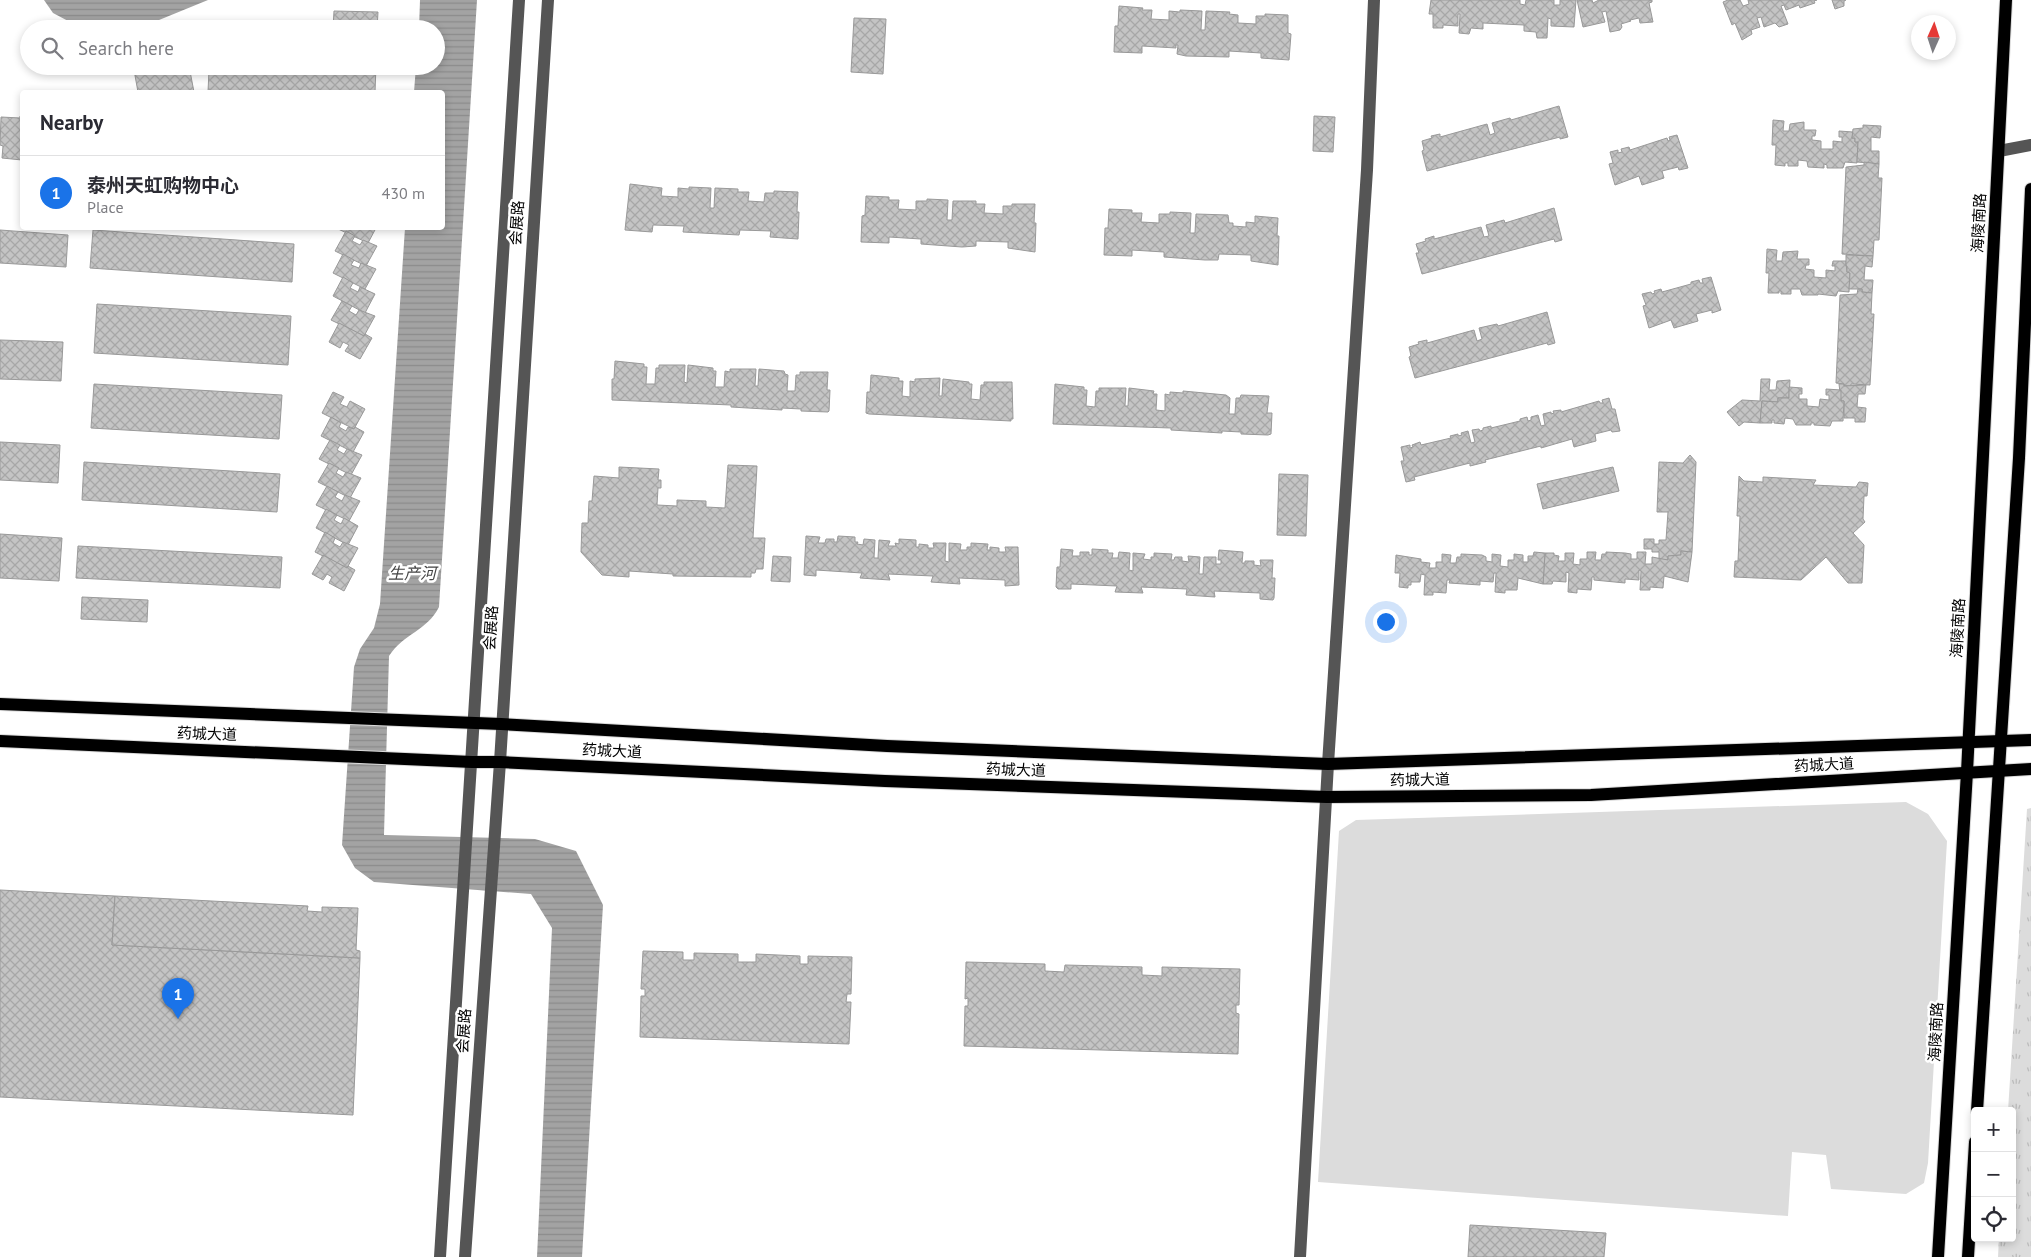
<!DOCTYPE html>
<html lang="en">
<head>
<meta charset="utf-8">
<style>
  :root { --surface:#fff; --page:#f7f7f7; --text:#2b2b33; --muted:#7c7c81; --line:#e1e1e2; --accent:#1a73e8 }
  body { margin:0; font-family:"PT Sans","Noto Sans SC",sans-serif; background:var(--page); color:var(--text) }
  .controls { position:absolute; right:15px; bottom:15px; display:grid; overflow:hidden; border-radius:5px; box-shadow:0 2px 8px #0003 }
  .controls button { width:45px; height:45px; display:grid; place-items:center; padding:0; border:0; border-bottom:1px solid var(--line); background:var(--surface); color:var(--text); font:25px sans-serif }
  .compass { position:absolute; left:1911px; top:15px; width:45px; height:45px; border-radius:50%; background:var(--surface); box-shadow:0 2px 8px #0003; rotate:3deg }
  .you { position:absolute; left:1385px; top:621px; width:18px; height:18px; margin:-12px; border:4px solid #fff; border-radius:50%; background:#1a73e8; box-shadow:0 0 0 8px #1a73e833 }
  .badge { display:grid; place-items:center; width:32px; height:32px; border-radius:50%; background:var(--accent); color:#fff; font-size:16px; font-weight:700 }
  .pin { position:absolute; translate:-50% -41px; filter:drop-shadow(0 1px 2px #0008) }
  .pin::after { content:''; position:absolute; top:26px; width:18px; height:15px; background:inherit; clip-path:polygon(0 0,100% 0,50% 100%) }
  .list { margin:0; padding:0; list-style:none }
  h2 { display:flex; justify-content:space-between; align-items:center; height:65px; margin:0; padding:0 20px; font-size:21px }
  h2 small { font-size:16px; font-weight:400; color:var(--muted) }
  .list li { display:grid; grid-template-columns:32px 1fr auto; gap:15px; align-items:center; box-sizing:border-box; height:75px; padding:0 20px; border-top:1px solid var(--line) }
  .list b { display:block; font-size:19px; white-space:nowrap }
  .list p { margin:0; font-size:16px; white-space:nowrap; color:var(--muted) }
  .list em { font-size:16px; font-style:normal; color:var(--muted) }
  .icon { flex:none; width:28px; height:28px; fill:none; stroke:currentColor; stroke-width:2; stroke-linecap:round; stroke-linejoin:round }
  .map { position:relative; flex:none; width:2031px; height:1257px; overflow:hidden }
  .search { position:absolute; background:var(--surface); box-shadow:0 2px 8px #0003; left:20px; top:20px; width:425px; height:55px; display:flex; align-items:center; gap:12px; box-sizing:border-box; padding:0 18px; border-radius:28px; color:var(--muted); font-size:19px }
  .panel { position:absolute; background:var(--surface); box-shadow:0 2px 8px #0003; left:20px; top:90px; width:425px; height:140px; border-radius:5px }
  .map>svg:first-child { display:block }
</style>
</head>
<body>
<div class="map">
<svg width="2031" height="1257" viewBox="0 0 2031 1257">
  <defs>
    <pattern id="park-tufts" width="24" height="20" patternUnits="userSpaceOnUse" patternTransform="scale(1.25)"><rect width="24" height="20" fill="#dcdcdc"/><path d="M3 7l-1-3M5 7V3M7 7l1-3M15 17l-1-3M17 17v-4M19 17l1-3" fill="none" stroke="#bbb"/></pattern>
    <pattern id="water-rules" width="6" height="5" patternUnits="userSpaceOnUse" patternTransform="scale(1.25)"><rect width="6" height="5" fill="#a3a3a3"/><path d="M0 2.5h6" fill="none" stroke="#8b8b8b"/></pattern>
    <pattern id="building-cross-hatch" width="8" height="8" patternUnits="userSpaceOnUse" patternTransform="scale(1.25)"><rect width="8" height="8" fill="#c4c4c4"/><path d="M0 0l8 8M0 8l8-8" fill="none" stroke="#a7a7a7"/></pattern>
  </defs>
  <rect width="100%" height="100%" fill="#fff"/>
  <polygon fill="#dcdcdc" points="1906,802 1928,814 1947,841 1928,1163 1924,1183 1906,1194 1831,1189 1826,1155 1792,1152 1788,1216 1318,1182 1339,831 1356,820"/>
  <polygon fill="url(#park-tufts)" points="2031,808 2031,1257 1998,1257 1999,1238 2012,1238 2012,1111 2008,1111 2027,809"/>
  <g fill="url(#water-rules)">
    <polygon points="44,0 208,0 137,29 89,29 70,22 53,13"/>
    <path d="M 420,0 L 477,0 L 439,607 C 427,631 404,633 389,656 L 384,835 L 535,839 L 576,851 L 603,905 L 582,1257 L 537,1257 L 552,928 L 531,894 L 374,882 L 355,868 L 342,845 L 354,667 L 360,649 L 374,628 L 380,604 L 405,228 L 442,228 L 442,92 L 414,92 L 416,66 L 436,66 L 436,29 L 419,29 Z"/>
  </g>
  <g fill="url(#building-cross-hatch)" stroke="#999">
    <polygon points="1431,0 1520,0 1520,4 1525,5 1526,0 1554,0 1554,5 1560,5 1560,0 1576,0 1574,27 1551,26 1551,19 1548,18 1547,38 1537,38 1536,32 1524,31 1524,25 1483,23 1483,29 1471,28 1469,34 1459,33 1460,14 1458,14 1458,26 1443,25 1443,28 1433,28 1433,14 1429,14"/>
    <polygon points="1577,0 1592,0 1593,3 1599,0 1652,0 1652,2 1649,3 1653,22 1640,23 1639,18 1630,20 1631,21 1621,24 1622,27 1620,30 1610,32 1606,11 1602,12 1605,22 1583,27"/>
    <polygon points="1728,0 1740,0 1743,6 1749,4 1748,0 1817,0 1814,1 1815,3 1800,8 1799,5 1786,10 1784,5 1781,6 1788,24 1779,27 1775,23 1764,27 1761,17 1757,18 1760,27 1751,30 1752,34 1742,40 1735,23 1732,25 1723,2"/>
    <polygon points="1832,0 1846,0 1844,1 1844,6 1835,9"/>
    <polygon points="1119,6 1143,8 1142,10 1152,10 1151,19 1169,20 1169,11 1180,12 1180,10 1202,11 1201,30 1205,30 1206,11 1230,12 1229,14 1238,15 1238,23 1256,24 1256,16 1265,16 1265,14 1288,15 1288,33 1291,34 1289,60 1261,58 1261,53 1229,51 1229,57 1186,56 1177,54 1178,45 1176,45 1176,48 1142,46 1142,53 1114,52 1115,26 1118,26"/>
    <polygon points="334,11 378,12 377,29 333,29"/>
    <polygon points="854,18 886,19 883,74 851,72"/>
    <polygon points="152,66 189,66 194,92 138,92 134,70"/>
    <polygon points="253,66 376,66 375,92 208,92 209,70 253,72"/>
    <polygon points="1559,106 1568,137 1560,139 1560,137 1427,171 1422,151 1424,150 1422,141 1432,138 1431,136 1440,134 1440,137 1487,124 1490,135 1495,133 1492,123 1510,118 1511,120"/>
    <polygon points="20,116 22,116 22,160 2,158 3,146 0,145 1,117 20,118"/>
    <polygon points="1314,116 1335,117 1333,152 1313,151"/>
    <polygon points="1773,120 1784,121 1783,131 1789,131 1790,124 1804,122 1804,130 1816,130 1815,136 1812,136 1812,140 1821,141 1821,149 1833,149 1833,141 1842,142 1842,137 1839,137 1839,131 1853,132 1852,138 1855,138 1855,142 1858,142 1857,163 1845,162 1843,168 1827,168 1827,165 1824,164 1824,168 1808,167 1807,161 1798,160 1798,166 1788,166 1788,163 1785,163 1785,166 1775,165 1776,145 1772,145"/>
    <polygon points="1863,125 1881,126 1880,138 1871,137 1871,151 1879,151 1879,164 1857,162 1858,142 1855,142 1855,138 1852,138 1853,129 1863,128"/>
    <polygon points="1677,135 1688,168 1679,170 1678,167 1662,171 1664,178 1642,185 1639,176 1615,185 1609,164 1613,163 1610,152 1618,150 1618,153 1622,152 1621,149 1629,147 1630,150 1667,138 1668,141 1670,140 1669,137"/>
    <polygon points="1864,162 1879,164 1878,178 1882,178 1879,240 1874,240 1873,256 1842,254 1846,167 1864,165"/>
    <polygon points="630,184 662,188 661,196 678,197 678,188 689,189 689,187 711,188 710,208 714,208 715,188 738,189 738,192 749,192 748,201 764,202 765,193 774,193 774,191 798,192 797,212 799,212 798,239 770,237 771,231 740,230 739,235 683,232 684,226 653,225 652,232 625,230"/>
    <polygon points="866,196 889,197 889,200 899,200 898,209 916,210 916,201 927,201 927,199 948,200 947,220 952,220 953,201 976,201 976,204 985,204 984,213 1003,214 1003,206 1012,206 1012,204 1035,204 1034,223 1036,223 1035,252 1008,248 1008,242 976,241 976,246 962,247 921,244 921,239 889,237 889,243 861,242 862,216 865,215"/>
    <polygon points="1554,208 1562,240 1555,242 1554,239 1422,274 1416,253 1419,253 1416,244 1426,241 1425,239 1434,236 1434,239 1481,227 1484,237 1489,236 1486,225 1504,220 1505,223"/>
    <polygon points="1109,209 1132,210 1132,213 1142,213 1141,222 1159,223 1159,214 1170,214 1170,212 1191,213 1190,233 1195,233 1196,214 1228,215 1229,223 1233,223 1233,226 1246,227 1246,222 1255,223 1255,216 1278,218 1277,236 1279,236 1278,265 1251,261 1251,255 1219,254 1218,260 1205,260 1164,257 1164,252 1132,250 1132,256 1104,255 1105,228 1108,228"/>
    <polygon points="336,228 376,228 368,243"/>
    <polygon points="0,230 68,235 66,267 0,263"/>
    <polygon points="93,230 294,244 292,282 90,268"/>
    <polygon points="346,231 355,236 352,241 360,245 363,240 377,246 366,266 335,251"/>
    <polygon points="1767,249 1777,250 1776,261 1782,261 1783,252 1798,251 1797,259 1809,259 1809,265 1806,265 1805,269 1814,270 1814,277 1826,278 1826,270 1835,271 1835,266 1832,266 1833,261 1846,261 1847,272 1850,273 1849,292 1838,291 1836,296 1818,294 1818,295 1802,295 1800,289 1791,289 1791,294 1781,294 1781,291 1779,291 1779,293 1768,293 1769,273 1766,273"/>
    <polygon points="343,254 354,260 351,265 359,268 361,263 376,269 365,289 333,273"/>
    <polygon points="1846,255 1873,256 1872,267 1865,266 1864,280 1873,280 1872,293 1862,292 1862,289 1849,289 1850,273 1847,272 1847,266 1846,266"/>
    <polygon points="343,277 353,283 350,288 358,292 360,287 375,294 365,313 333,296"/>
    <polygon points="1711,277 1721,310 1712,313 1712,310 1696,314 1698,321 1674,328 1671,320 1649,328 1643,306 1646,305 1642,294 1651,292 1652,294 1655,293 1654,291 1661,289 1662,292 1691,284 1691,282 1699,280 1700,283 1703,283 1702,279"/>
    <polygon points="1858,289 1862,289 1862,292 1872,293 1871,314 1874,314 1870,385 1851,384 1851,386 1844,386 1844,384 1836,383 1840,295 1857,294"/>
    <polygon points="342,301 352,306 349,311 356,315 359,310 375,316 364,336 331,320"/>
    <polygon points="97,304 291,316 288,365 94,353"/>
    <polygon points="1547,312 1555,343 1548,345 1547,343 1415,378 1409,357 1411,356 1409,347 1419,344 1418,342 1427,340 1427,343 1474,330 1477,341 1482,339 1479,328 1497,324 1498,326"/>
    <polygon points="339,323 364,336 365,334 372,338 360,359 345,351 349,345 343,342 340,348 329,342"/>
    <polygon points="0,340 63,342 61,381 0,379"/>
    <polygon points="615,361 644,364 644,367 647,367 646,384 655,384 656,368 659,368 659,365 685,365 684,382 687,383 688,365 713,368 713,371 716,371 715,387 724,387 725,371 730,372 730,369 756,369 755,386 758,386 759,369 784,371 785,374 788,375 787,391 795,391 796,375 800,375 800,372 828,372 827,390 830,390 829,411 828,412 801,411 801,409 782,408 782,410 731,407 731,405 612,400 612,379 614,379"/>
    <polygon points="871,375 899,378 899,381 903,381 902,396 910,397 910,381 915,382 915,379 940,378 939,396 942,396 943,379 969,382 969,384 972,384 971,399 980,400 981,385 984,385 984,382 1012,382 1013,419 1011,419 1011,421 869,414 866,413 867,392 870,392"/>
    <polygon points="1761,379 1770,379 1769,390 1776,390 1777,381 1790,380 1789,398 1778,398 1778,402 1762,401 1760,423 1744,422 1739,426 1727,412 1742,400 1760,401"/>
    <polygon points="94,384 282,395 279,439 91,428"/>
    <polygon points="1055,384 1084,387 1084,390 1087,390 1086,406 1095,407 1096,391 1099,391 1099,388 1126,388 1125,406 1128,406 1129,388 1154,391 1153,394 1157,394 1156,410 1165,411 1165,394 1170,395 1170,392 1183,393 1183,391 1226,395 1230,398 1229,414 1235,414 1236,398 1240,398 1241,395 1269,396 1267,413 1272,413 1271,434 1268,435 1241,434 1241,432 1222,431 1222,433 1171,430 1171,428 1053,424"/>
    <polygon points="1839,384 1844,384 1844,386 1866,385 1865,394 1858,394 1857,407 1866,408 1865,422 1855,422 1855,418 1844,418 1844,401 1841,401"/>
    <polygon points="1789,387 1802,388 1802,394 1799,394 1799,399 1807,399 1807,406 1819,407 1820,399 1829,400 1829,395 1826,395 1826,389 1841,390 1841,401 1844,401 1843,421 1832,421 1830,426 1814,425 1814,423 1811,423 1811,425 1796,425 1793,419 1785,418 1784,424 1774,423 1774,420 1772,420 1772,423 1760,423 1762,401 1778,402 1778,398 1789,398"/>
    <polygon points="333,392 344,397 340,404 347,407 350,401 365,409 354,429 322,413"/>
    <polygon points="1609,398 1612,409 1615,409 1620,431 1612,432 1611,430 1595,434 1596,441 1574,447 1572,439 1541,448 1541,446 1485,460 1486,462 1470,466 1470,463 1414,477 1415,480 1406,482 1401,461 1404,461 1401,447 1410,445 1410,448 1413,447 1412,445 1420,442 1421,445 1451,438 1450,436 1458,434 1458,436 1462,435 1461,433 1468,431 1471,443 1475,442 1472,430 1479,429 1480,431 1483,430 1483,428 1491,426 1491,428 1520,421 1520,419 1527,417 1528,421 1531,420 1531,417 1538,415 1541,426 1545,425 1543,414 1551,412 1551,414 1554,413 1553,411 1561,410 1561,412 1599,401 1600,403 1603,403 1602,400"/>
    <polygon points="331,417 341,423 339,427 346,431 348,427 354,429 355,427 364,432 353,452 321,436"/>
    <polygon points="330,440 340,445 337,450 344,454 347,449 362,455 351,475 319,459"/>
    <polygon points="0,442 60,445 58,483 0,480"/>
    <polygon points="1690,455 1696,462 1692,552 1681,551 1681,555 1668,556 1668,560 1659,559 1659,552 1652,552 1652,549 1644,549 1644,539 1654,539 1654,544 1659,544 1659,540 1666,540 1668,512 1657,512 1659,462 1683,463"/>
    <polygon points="84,462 280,474 277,512 82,500"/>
    <polygon points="329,463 339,468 336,473 343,477 346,472 361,478 350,498 318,482"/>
    <polygon points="728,465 757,466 753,538 765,538 763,569 756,569 755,573 751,573 751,577 673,576 673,574 629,571 629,577 602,575 581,552 582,523 588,523 589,501 592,501 594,476 619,478 619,467 659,469 658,480 661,480 661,488 658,488 657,505 677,506 677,500 706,501 706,507 725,508"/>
    <polygon points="1613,467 1619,491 1543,509 1537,484"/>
    <polygon points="1279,474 1308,475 1306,536 1277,535"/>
    <polygon points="1739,476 1744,481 1763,482 1763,477 1816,480 1813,485 1856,487 1859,482 1868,483 1867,496 1864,496 1863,519 1865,522 1853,533 1864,545 1862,583 1848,583 1826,557 1801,580 1734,577 1735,561 1738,561 1740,516 1737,516"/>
    <polygon points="327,486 338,492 335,497 342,501 345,495 360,501 349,521 316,505"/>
    <polygon points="326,509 337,515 334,520 341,524 344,518 358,526 348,545 316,528"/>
    <polygon points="325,532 335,538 333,543 340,547 343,542 358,548 347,568 315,552"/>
    <polygon points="0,534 62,538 59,581 0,578"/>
    <polygon points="806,536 820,537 818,543 825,543 826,539 834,539 834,542 837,542 838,536 855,537 855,542 858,542 857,544 863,545 864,539 875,540 874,558 878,558 879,540 890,541 888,546 896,546 895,543 899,544 899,539 916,540 916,547 919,547 919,544 928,545 928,548 934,548 933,543 946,543 945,561 949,562 949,543 961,544 960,550 967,550 967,547 971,547 971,543 988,544 987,550 990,550 990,547 999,548 999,552 1006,552 1005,547 1018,547 1019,585 1005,586 1005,580 959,578 960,584 931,582 933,576 888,574 890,580 860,578 862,573 816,570 816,576 804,575"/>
    <polygon points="78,546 282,557 280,588 76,578"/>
    <polygon points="1061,549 1073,550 1072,556 1080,556 1080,552 1089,552 1089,555 1092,555 1092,549 1108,550 1108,553 1113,553 1112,558 1118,558 1119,552 1130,553 1129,570 1133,571 1133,553 1145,554 1143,559 1151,560 1151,557 1154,557 1154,553 1172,554 1171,560 1174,560 1175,557 1182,557 1182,561 1189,562 1188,556 1200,557 1199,574 1203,574 1204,557 1216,557 1216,564 1221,564 1221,560 1218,560 1219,550 1243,552 1242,563 1245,563 1245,561 1254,561 1254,565 1261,566 1260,560 1273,560 1272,578 1275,578 1274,598 1273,600 1260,599 1260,593 1214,591 1215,597 1186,595 1187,589 1141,587 1143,593 1115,592 1117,586 1071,584 1071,589 1058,589 1056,587 1057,567 1060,567"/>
    <polygon points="1681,551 1692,552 1688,582 1664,576 1663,588 1650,587 1650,590 1640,590 1641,571 1639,570 1639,580 1625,579 1625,583 1594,580 1594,577 1592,577 1591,590 1577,589 1577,593 1568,592 1569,573 1566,572 1566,582 1553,581 1552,584 1543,584 1545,553 1554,553 1554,555 1559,556 1558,561 1565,561 1565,553 1574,553 1573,564 1580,565 1580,559 1587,559 1587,552 1596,552 1595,560 1601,560 1602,554 1606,554 1606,552 1625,553 1631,554 1631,559 1637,559 1637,552 1646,552 1645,564 1652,564 1652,557 1668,560 1668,556 1681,555"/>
    <polygon points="1534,552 1545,553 1543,584 1518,578 1517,590 1505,590 1505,593 1495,592 1496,573 1494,573 1493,582 1480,581 1480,585 1449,583 1450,580 1447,580 1446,593 1433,592 1433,595 1424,595 1425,575 1421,574 1420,582 1411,582 1411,585 1408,585 1408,588 1399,587 1400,573 1395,573 1396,555 1421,559 1421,562 1430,563 1429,568 1436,568 1436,562 1442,562 1442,554 1451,555 1450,563 1456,563 1457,557 1461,557 1461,554 1482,555 1486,557 1486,561 1492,562 1492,554 1501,555 1500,566 1508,567 1508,560 1514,560 1514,554 1523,555 1523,562 1528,562 1528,556 1533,556"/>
    <polygon points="323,555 347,568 348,566 355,570 344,591 329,583 332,577 327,574 323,580 312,574"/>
    <polygon points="773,556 791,557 790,582 771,581"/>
    <polygon points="82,597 148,600 147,622 81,619"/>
    <polygon points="0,890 115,896 112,945 360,958 353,1115 0,1097"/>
    <polygon points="115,896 308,906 307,911 322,912 322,907 358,908 356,950 360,951 360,958 112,945"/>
    <polygon points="643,951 683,952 683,960 694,960 694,953 738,954 738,962 756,962 756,954 800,956 800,964 808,964 808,956 852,957 851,994 847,994 846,1002 851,1002 849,1044 640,1037 641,996 645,996 645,989 641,989"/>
    <polygon points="966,962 1045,964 1045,971 1064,972 1065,965 1142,967 1142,975 1162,976 1162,967 1240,969 1239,1005 1236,1005 1236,1013 1239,1014 1238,1054 964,1046 965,1006 968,1006 968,998 965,999"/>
    <polygon points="1470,1225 1606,1233 1604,1257 1468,1257"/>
  </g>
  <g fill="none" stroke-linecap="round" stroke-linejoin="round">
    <g stroke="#dbdbdb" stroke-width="14">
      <g id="major">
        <polyline points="0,704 501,724 887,746 1328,764 2031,740"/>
        <polyline points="0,741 472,762 500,762 885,781 1327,797 1591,795 2031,769"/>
        <polyline points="1977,1111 2019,458 2031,189"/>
        <polyline points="1938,1257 1967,772 2006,0"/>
        <polyline points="1968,1257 1975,1142"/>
      </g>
    </g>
    <g stroke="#555" stroke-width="12">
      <polyline points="1999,151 2031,145"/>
      <polyline points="440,1257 519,0"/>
      <polyline points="465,1257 500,762 548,0"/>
      <polyline points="1300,1257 1328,764 1367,170 1374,0"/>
    </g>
    <use href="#major" stroke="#000" stroke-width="12"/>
  </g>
  <g text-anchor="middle" stroke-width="5" stroke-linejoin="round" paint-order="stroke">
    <g font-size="15" fill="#000" stroke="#fff">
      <text transform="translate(517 223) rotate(-86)" y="5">会展路</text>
      <text transform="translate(1979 223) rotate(-87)" y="5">海陵南路</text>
      <text transform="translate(491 628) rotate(-86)" y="5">会展路</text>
      <text transform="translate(1958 628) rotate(-87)" y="5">海陵南路</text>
      <text transform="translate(207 734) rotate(2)" y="5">药城大道</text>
      <text transform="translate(612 751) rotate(3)" y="5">药城大道</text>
      <text transform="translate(1824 765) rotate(-3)" y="5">药城大道</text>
      <text transform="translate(1016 770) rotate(2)" y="5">药城大道</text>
      <text transform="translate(1420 780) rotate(-1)" y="5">药城大道</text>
      <text transform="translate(464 1031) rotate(-86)" y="5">会展路</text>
      <text transform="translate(1936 1032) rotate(-87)" y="5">海陵南路</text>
    </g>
    <g font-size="16" font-style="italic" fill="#444" stroke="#fff">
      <text x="412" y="579">生产河</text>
    </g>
  </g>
</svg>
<div class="controls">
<button>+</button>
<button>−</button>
<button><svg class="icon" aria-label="locate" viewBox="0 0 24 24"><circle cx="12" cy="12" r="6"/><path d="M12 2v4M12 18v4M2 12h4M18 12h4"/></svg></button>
</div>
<svg class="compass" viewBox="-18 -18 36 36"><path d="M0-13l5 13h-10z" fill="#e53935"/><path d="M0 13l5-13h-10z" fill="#7c7c81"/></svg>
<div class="you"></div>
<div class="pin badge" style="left:178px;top:1019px">1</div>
<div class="search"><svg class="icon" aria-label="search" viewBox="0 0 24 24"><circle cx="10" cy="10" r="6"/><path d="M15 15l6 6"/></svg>Search here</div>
<section class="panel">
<h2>Nearby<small></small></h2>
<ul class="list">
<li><span class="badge">1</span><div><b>泰州天虹购物中心</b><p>Place</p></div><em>430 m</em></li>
</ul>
</section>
</div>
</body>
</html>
